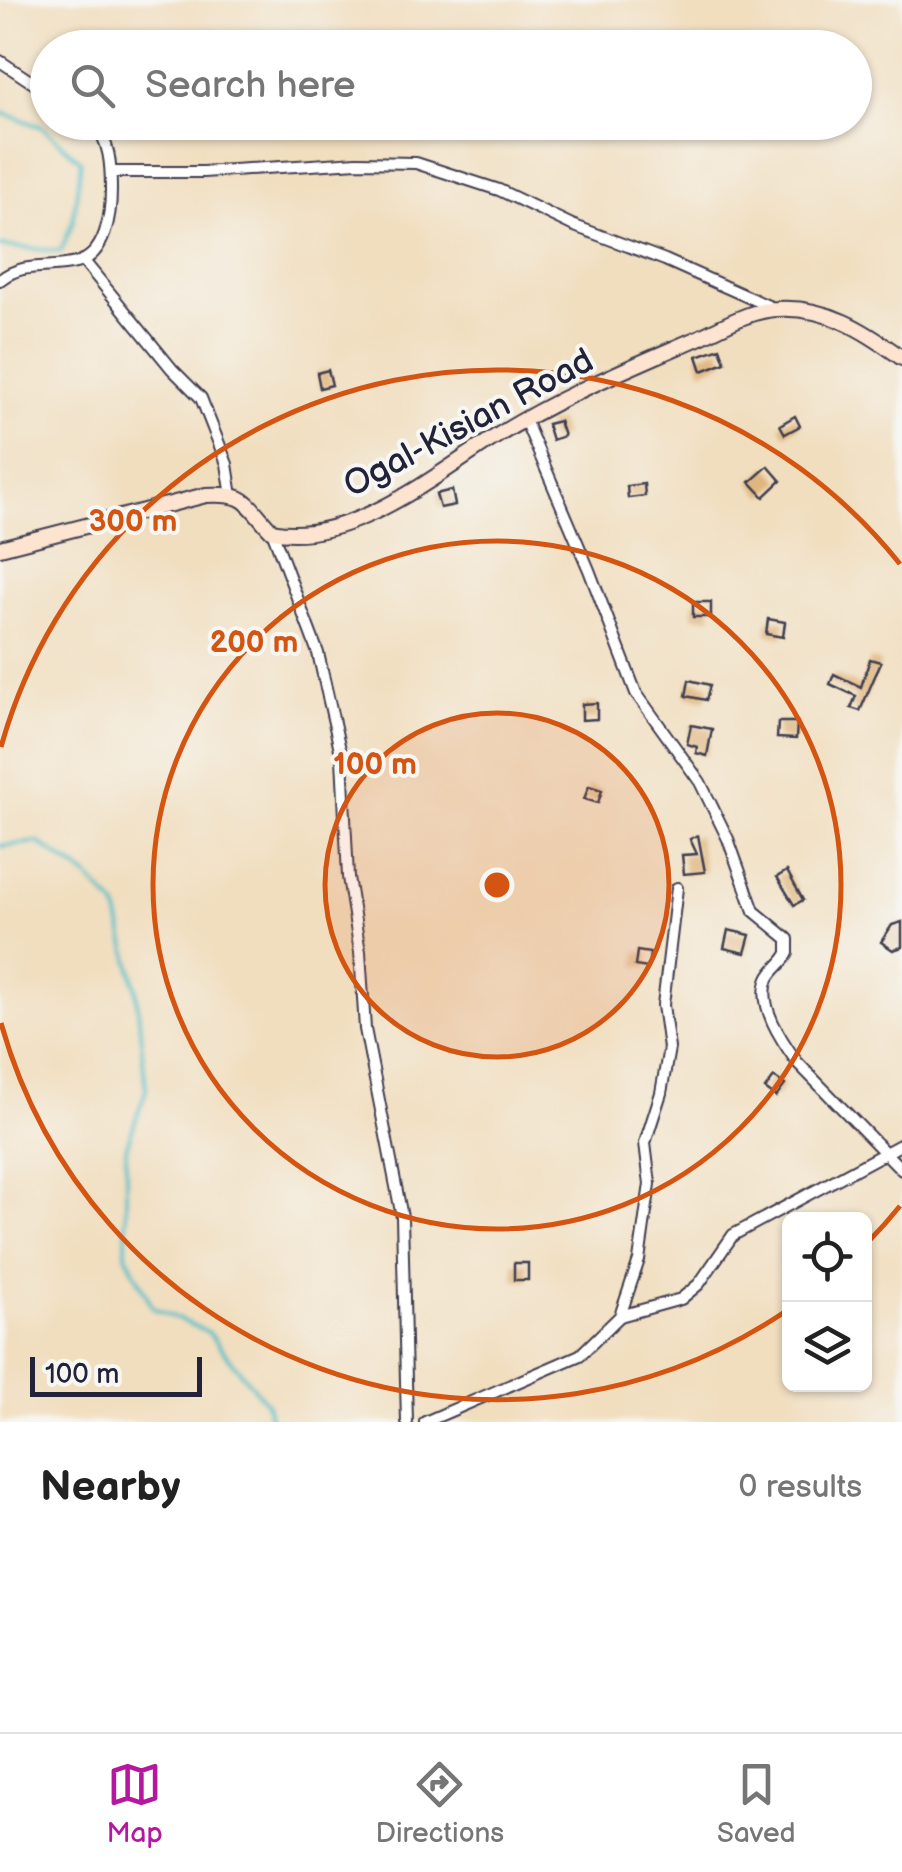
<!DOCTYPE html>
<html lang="en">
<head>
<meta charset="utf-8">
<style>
  :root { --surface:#fff; --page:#f2f2f2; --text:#222; --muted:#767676; --line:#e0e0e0; --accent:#b5179e }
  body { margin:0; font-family:"Balsamiq Sans",sans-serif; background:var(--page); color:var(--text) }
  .controls { position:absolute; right:30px; bottom:30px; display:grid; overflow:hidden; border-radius:15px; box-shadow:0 2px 8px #0004 }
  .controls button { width:90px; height:90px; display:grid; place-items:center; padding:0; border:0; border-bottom:2px solid var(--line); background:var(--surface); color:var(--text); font:50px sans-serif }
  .scale { position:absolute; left:30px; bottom:25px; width:172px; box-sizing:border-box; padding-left:10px; border:5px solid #22223b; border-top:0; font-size:28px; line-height:35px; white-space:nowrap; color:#22223b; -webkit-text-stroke:8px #f6f6f2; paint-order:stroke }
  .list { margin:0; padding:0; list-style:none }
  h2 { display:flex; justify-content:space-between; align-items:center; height:130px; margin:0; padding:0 40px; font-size:42px }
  h2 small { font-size:32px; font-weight:400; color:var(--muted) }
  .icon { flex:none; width:55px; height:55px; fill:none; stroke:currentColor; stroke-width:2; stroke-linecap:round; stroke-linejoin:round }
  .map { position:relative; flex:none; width:902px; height:1422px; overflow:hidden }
  .search { position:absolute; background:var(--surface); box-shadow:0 2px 8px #0004; left:30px; right:30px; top:30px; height:110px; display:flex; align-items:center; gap:25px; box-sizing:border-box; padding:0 35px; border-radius:55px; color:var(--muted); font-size:38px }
  .sheet { height:310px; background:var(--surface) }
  nav { display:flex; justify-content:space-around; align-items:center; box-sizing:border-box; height:140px; border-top:2px solid var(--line); background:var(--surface); font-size:28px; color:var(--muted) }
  nav a { display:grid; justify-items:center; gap:5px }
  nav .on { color:var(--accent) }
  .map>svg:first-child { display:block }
</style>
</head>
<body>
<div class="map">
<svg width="902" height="1422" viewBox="0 0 902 1422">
  <rect width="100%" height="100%" fill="#f6f6f2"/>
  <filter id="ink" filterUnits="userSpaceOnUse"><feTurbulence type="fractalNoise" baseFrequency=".01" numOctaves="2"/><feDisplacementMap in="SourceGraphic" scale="20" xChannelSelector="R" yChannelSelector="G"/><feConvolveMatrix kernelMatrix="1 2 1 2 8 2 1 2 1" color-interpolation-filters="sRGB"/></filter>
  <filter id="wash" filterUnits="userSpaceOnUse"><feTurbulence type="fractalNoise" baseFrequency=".0048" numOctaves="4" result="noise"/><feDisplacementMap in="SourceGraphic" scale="40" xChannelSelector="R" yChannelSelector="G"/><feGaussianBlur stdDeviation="2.25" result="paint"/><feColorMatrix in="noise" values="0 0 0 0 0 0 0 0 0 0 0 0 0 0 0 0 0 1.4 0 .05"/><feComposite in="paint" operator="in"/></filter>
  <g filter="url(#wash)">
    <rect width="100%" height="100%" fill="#f1debf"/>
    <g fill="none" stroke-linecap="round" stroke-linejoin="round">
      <g stroke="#4fbdc6" stroke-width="4">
        <polyline points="0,112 42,127 81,161 73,221 61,251 0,246"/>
        <polyline points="0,846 38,842 87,876 117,908 136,989 146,1090 126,1148 126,1255 153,1308 208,1332 267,1404 271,1422"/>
      </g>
    </g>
    <g id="blocks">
      <g fill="#e0b67f">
        <polygon points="720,348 725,362 702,371 697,356"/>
        <polygon points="328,370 332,385 320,388 317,373"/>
        <polygon points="795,416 800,426 785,434 780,425"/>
        <polygon points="559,421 564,436 552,440 547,424"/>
        <polygon points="768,466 781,481 764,497 750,482"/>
        <polygon points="644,484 645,496 628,498 627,486"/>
        <polygon points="452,490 455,505 440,508 436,494"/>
        <rect x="693" y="602" width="18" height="15"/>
        <polygon points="768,619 785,622 783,637 766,634"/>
        <polygon points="870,659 881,662 860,711 851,708 856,696 830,684 834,674 861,687"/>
        <polygon points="689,680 710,685 706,700 686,696"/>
        <polygon points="597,703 597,719 582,720 582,704"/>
        <polygon points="778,722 797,722 796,739 777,738"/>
        <polygon points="691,725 712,729 707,756 696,753 697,747 687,744"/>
        <polygon points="589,786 602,790 598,803 584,799"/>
        <polygon points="698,835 705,872 684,874 682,855 697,854 690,839"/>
        <polygon points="787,871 803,900 794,905 777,877"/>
        <polygon points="902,922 902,947 893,950 881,942 892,925"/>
        <polygon points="728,930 750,935 745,953 724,948"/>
        <polygon points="637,951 650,953 648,968 635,966"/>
        <polygon points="774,1077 785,1085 776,1097 765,1089"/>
        <rect x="514" y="1263" width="14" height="17"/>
      </g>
    </g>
  </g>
  <g filter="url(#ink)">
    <use href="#blocks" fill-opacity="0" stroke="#413e4f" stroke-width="2.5"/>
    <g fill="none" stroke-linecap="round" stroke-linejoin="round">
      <g stroke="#413e4f" stroke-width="14">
        <g id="minor">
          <polyline points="0,61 48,93"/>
          <polyline points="111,172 203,172 357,162 416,163 499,190 572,225 665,260 775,309"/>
          <polyline points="83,260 172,369 201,398 227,464 232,496"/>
          <path d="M 0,280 C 24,261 49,270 76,263 C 106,256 111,214 111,190 C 111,165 110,141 93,122"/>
          <path d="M 525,420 L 589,570 L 636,693 L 700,782 L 728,839 L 754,911 L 788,939 L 788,953 C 783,964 773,968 768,979 C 757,1005 782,1041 797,1062 L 902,1170"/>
          <polyline points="272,531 318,653 342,758 348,877 360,952 365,1029 402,1217 407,1422"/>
          <polyline points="620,1316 681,1299 699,1284 733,1235 902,1144"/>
          <polyline points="425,1422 580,1355 620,1316 639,1260 650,1184 645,1143 661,1093 669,1048 663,1005 677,888"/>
        </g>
      </g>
      <g stroke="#413e4f" stroke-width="18">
        <path id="secondary" d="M 0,548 L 206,495 C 250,493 245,503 272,531 C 347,546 432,478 492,439 C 556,398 629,368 698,338 C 722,327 750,310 777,309 C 826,306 864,330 902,358"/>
      </g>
      <use href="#minor" stroke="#fff" stroke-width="10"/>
      <use href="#secondary" stroke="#fde4d1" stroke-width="14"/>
    </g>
  </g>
  <circle cx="497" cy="885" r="172" fill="#d45411" fill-opacity=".12"/>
  <g fill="none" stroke="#d45411" stroke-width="5">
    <circle cx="497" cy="885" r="172"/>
    <circle cx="497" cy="885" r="344"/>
    <path d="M900 1206A515 515 0 0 1 867 1243M789 1309A515 515 0 0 1 1 1023M1 747A515 515 0 0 1 900 564"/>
  </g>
  <g text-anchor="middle" stroke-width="8" stroke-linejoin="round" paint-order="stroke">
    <g font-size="35" fill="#22223b" stroke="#f6f6f2">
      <text transform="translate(468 422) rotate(-28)" y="12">Ogal-Kisian Road</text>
    </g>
  </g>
  <circle cx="497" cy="885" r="15" fill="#d45411" stroke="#f6f6f2" stroke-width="5"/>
  <g font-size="30" text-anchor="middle" font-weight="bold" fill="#d45411" stroke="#f6f6f2" stroke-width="8" stroke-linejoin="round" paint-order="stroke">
    <text x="133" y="531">300 m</text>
    <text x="254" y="652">200 m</text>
    <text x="375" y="774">100 m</text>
  </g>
</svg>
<div class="controls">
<button><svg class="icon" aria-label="locate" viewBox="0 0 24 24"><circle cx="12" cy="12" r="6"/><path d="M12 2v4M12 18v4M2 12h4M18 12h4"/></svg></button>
<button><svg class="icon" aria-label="layers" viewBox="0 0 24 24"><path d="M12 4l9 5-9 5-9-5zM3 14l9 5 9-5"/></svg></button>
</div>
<div class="scale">100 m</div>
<div class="search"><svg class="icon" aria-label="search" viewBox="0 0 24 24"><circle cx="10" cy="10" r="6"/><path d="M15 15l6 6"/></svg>Search here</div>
</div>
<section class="sheet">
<h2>Nearby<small>0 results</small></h2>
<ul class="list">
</ul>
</section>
<nav>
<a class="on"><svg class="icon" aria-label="map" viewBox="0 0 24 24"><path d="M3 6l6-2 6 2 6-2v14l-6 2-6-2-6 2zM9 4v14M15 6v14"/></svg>Map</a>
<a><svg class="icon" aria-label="directions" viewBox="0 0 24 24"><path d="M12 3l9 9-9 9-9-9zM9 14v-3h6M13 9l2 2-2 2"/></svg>Directions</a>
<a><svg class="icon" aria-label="saved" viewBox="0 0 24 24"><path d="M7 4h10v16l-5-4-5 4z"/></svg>Saved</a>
</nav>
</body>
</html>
